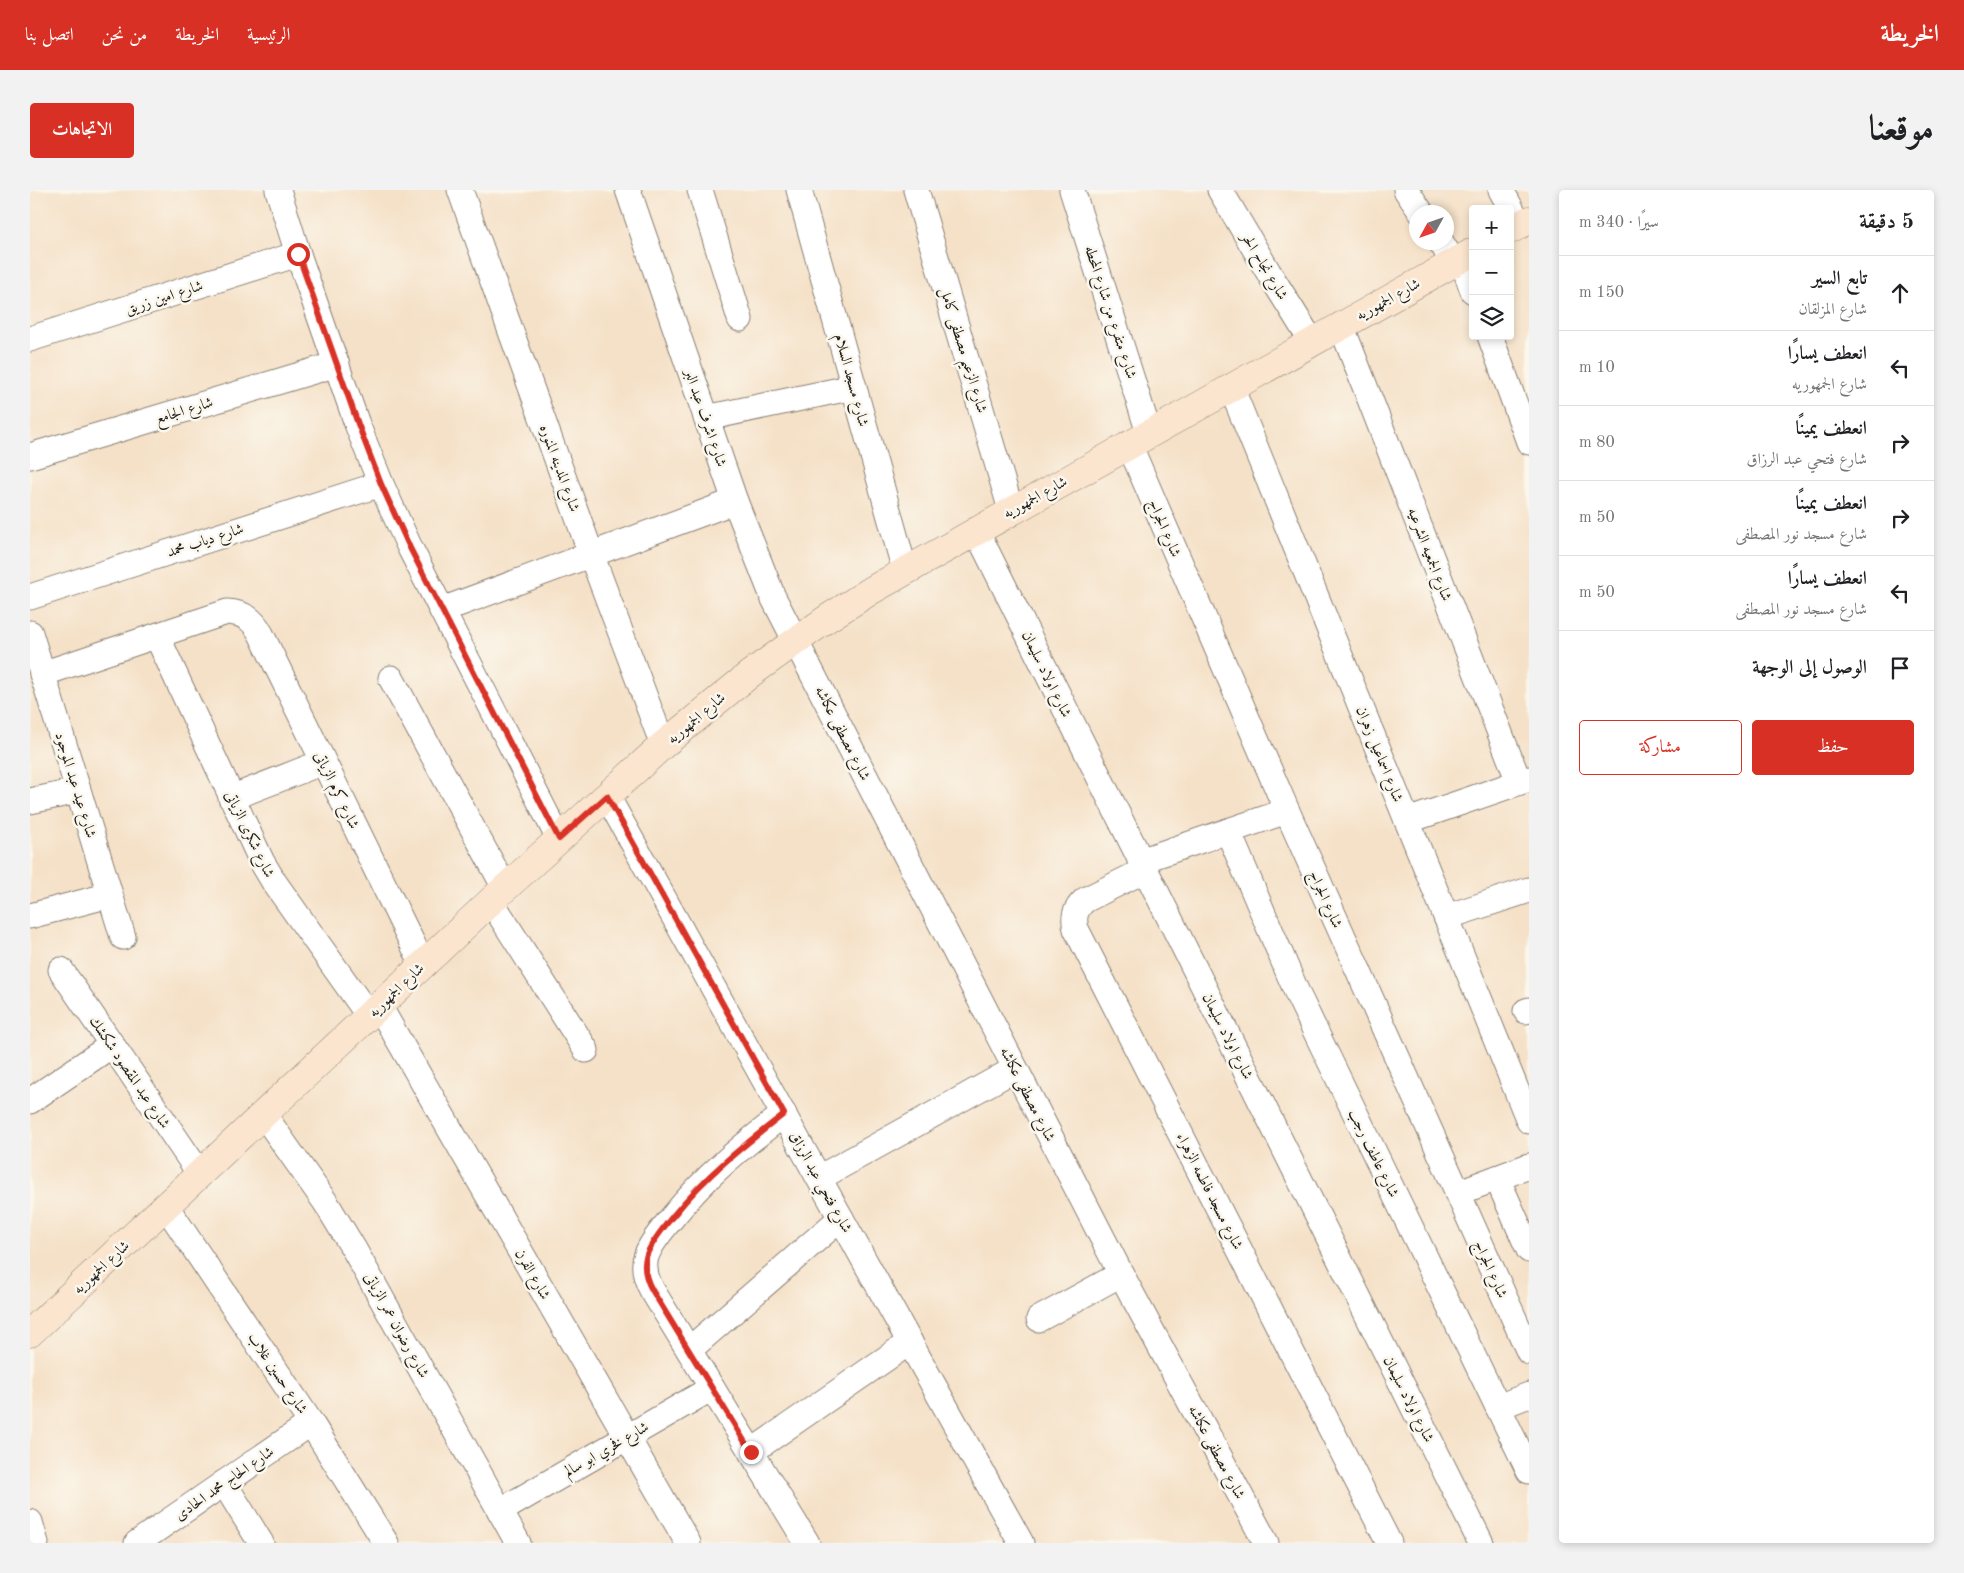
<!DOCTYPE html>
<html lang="ar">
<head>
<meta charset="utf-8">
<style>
  :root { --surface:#fff; --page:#f2f2f2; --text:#202124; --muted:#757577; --line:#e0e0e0; --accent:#d93025 }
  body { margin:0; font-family:"Old Standard TT",Amiri,serif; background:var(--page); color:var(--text); direction:rtl }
  .controls { position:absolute; right:15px; top:15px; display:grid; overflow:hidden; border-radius:5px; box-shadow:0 2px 8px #0003 }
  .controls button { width:45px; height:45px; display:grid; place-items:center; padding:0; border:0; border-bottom:1px solid var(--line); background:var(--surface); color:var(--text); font:25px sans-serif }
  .compass { position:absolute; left:1379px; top:15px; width:45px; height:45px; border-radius:50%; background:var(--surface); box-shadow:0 2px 8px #0003; rotate:230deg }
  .stop { position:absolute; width:15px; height:15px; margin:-11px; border:4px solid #d93025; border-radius:50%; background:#fff }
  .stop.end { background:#d93025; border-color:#fff; box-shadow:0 1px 5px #0008 }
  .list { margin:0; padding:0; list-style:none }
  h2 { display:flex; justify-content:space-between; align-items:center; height:65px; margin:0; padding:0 20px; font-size:21px }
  h2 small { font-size:16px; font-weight:400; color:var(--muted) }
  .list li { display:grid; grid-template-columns:32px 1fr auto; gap:15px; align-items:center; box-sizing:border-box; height:75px; padding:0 20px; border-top:1px solid var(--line) }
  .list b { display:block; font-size:19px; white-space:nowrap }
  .list p { margin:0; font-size:16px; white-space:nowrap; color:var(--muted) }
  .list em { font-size:16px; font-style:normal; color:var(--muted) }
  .actions { display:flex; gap:10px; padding:15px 20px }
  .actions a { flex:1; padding:11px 0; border:1px solid var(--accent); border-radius:5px; text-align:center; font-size:18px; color:var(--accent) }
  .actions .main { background:var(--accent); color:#fff }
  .icon { flex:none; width:28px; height:28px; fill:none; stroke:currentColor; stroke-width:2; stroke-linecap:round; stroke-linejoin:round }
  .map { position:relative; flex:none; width:1499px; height:1353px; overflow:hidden; direction:ltr; border-radius:5px }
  header { display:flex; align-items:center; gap:30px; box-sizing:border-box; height:70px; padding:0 25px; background:var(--accent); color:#fff }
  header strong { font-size:24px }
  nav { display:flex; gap:28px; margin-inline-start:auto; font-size:18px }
  .intro { display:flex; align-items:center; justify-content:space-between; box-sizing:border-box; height:120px; padding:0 30px }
  h1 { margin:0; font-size:35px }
  .button { padding:12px 22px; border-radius:5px; background:var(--accent); color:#fff; font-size:18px; font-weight:700 }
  main { display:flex; gap:30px; padding:0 30px }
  aside { flex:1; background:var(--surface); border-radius:5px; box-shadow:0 2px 8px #0003 }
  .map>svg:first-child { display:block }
</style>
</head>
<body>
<header>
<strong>الخريطة</strong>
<nav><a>الرئيسية</a><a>الخريطة</a><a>من نحن</a><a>اتصل بنا</a></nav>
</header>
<div class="intro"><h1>موقعنا</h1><a class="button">الاتجاهات</a></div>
<main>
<aside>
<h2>5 دقيقة<small>سيرًا · 340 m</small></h2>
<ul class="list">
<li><svg class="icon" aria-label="ahead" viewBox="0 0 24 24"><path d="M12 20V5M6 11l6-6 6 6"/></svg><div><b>تابع السير</b><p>شارع المزلقان</p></div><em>150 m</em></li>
<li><svg class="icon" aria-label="left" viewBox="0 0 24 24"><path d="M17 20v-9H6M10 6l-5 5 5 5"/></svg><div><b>انعطف يسارًا</b><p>شارع الجمهوريه</p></div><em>10 m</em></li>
<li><svg class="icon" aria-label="right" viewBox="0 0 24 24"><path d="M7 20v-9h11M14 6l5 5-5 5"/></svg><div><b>انعطف يمينًا</b><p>شارع فتحي عبد الرزاق</p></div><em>80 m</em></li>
<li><svg class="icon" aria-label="right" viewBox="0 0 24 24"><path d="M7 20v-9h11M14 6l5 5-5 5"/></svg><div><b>انعطف يمينًا</b><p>شارع مسجد نور المصطفى</p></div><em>50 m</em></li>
<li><svg class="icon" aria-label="left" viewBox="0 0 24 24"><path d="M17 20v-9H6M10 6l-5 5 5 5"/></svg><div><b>انعطف يسارًا</b><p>شارع مسجد نور المصطفى</p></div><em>50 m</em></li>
<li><svg class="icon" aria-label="arrive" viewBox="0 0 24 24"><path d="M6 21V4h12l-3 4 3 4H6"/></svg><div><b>الوصول إلى الوجهة</b></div></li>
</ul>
<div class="actions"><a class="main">حفظ</a><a>مشاركة</a></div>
</aside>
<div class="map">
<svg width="1499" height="1353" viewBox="0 0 1499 1353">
  <rect width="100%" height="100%" fill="#fbf7ec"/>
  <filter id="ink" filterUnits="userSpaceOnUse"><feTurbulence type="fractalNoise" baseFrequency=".02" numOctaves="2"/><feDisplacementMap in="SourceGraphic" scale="10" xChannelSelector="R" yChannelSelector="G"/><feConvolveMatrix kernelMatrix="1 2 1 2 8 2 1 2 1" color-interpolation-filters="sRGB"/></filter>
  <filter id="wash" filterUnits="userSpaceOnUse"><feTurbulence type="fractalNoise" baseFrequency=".0096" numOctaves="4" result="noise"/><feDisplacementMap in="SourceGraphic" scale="20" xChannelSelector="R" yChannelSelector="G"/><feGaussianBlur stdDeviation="1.12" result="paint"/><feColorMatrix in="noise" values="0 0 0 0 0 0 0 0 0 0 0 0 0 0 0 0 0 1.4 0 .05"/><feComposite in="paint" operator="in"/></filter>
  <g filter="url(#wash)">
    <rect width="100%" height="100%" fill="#f5e1c8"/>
  </g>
  <g filter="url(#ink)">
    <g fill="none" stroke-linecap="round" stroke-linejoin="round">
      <g stroke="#887e72" stroke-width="27">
        <g id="street">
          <polyline points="248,0 268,64 327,234 351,294 380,358 529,649"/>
          <polyline points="430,0 561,364 633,555"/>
          <polyline points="598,0 705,311 743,407 1091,1084 1236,1353"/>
          <polyline points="670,0 710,129"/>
          <polyline points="769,0 875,381"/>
          <polyline points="886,0 981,320"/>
          <polyline points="1042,0 1119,243"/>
          <polyline points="1190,0 1239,83 1282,152"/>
          <polyline points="1376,0 1391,22"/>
          <polyline points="1471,0 1490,35"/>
          <polyline points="1411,52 1423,72"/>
          <polyline points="1431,68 1443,101"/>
          <polyline points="1311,135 1489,592"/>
          <polyline points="1460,146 1499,252"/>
          <polyline points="0,149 268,64"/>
          <polyline points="1201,197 1499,931"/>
          <polyline points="676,228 824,197"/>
          <polyline points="1099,254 1257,621 1499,1162"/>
          <polyline points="0,266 307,174"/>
          <polyline points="946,340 1451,1353"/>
          <polyline points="0,407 351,294"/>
          <polyline points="412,420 705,311"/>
          <polyline points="0,443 93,747"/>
          <polyline points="127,446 232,672 244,692 339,826"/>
          <path d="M 12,484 L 197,422 C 214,423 223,429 231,444 L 393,775"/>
          <polyline points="361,488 475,698"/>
          <polyline points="577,606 991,1353"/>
          <polyline points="201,608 293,572"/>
          <polyline points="0,611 48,601"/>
          <polyline points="1377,631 1499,589"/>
          <polyline points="1198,641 1268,805 1295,861 1499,1281"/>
          <polyline points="1110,671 1257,621"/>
          <path d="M 1115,680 L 1055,710 C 1045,719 1043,727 1046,739 L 1359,1353"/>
          <polyline points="461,711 556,860"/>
          <polyline points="0,726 80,705"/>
          <polyline points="1416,727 1499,700"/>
          <polyline points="31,780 170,984"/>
          <polyline points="349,816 658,1353"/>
          <polyline points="1496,821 1499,820"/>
          <polyline points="0,911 82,855"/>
          <path d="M 754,924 C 710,958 676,985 641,1029 C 633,1039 622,1051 617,1064 C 612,1076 616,1089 622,1100 L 777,1353"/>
          <polyline points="234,925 296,1013 325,1061 488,1353"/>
          <polyline points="789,988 985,879"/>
          <polyline points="1467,988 1499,1060"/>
          <polyline points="1427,1003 1499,976"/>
          <polyline points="136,1016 281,1233 356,1353"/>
          <polyline points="1009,1129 1091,1084"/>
          <polyline points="659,1160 811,1028"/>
          <polyline points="1468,1217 1499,1205"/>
          <polyline points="721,1262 880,1152"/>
          <polyline points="194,1293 231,1353"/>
          <polyline points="470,1321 682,1198"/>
          <polyline points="0,1332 6,1353"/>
          <polyline points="107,1353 281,1233"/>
        </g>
      </g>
      <g stroke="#887e72" stroke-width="29">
        <g id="secondary">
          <polyline points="1480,40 1499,30"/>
          <polyline points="0,1143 461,711 633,555 720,484 798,428 842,400 1443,62"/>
        </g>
      </g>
      <use href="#street" stroke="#fff" stroke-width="25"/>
      <use href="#secondary" stroke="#fbe5cf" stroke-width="28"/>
    </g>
  </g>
  <g fill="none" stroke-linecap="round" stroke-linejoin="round" filter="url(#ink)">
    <path stroke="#d93025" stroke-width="6" d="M 268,64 L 328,234 L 351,294 L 380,358 L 529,649 L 577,606 L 754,924 C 713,956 676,985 643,1026 C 634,1037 623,1050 617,1064 C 612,1077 616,1089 622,1100 L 721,1262"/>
  </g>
  <g text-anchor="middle" stroke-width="5" stroke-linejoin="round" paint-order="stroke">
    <g font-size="15" fill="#1c1c1c" stroke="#fbf7ec">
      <text transform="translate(1235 76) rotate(59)" y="5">شارع نجاح الحر</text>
      <text transform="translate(134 107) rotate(-18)" y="5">شارع امين زريق</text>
      <text transform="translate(1358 109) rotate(-29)" y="5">شارع الجمهوريه</text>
      <text transform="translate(1081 122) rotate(72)" y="5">شارع متفرع من شارع المحطه</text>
      <text transform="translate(934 160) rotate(73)" y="5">شارع الزعيم مصطفى كامل</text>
      <text transform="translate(822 190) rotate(75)" y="5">شارع مسجد السلام</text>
      <text transform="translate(154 220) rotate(-17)" y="5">شارع الجامع</text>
      <text transform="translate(676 228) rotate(71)" y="5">شارع اشرف عبد البر</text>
      <text transform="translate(530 278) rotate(70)" y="5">شارع المدينه المنوره</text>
      <text transform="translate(1005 307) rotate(-29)" y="5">شارع الجمهوريه</text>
      <text transform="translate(1135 338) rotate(67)" y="5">شارع الجراج</text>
      <text transform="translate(175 350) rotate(-18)" y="5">شارع دياب محمد</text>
      <text transform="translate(1400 364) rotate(69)" y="5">شارع الجمعيه الشرعيه</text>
      <text transform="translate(1017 484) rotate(64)" y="5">شارع اولاد سليمان</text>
      <text transform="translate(666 528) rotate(-40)" y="5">شارع الجمهوريه</text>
      <text transform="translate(813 543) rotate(63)" y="5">شارع مصطفى عكاشه</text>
      <text transform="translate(1350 564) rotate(68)" y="5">شارع اسماعيل زهران</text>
      <text transform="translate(46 595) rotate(73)" y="5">شارع عيد عبد الموجود</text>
      <text transform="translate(307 600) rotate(64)" y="5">شارع كرم الزياتى</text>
      <text transform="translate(220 644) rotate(64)" y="5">شارع شكرى الزياتى</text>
      <text transform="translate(1296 709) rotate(66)" y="5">شارع الجراج</text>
      <text transform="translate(366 800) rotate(-44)" y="5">شارع الجمهوريه</text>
      <text transform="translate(1198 846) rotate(63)" y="5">شارع اولاد سليمان</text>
      <text transform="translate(100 882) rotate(56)" y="5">شارع عبد المقصود شكشك</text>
      <text transform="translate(998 904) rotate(63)" y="5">شارع مصطفى عكاشه</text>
      <text transform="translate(1344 963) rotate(64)" y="5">شارع عاطف رجب</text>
      <text transform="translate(791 992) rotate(61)" y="5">شارع فتحي عبد الرزاق</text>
      <text transform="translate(1180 1001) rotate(63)" y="5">شارع مسجد فاطمه الزهراء</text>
      <text transform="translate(71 1077) rotate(-43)" y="5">شارع الجمهوريه</text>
      <text transform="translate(1461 1079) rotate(66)" y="5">شارع الجراج</text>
      <text transform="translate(503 1084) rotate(60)" y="5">شارع الفرن</text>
      <text transform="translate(367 1135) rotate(61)" y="5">شارع رضوان عمر الزياتى</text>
      <text transform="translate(248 1183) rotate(56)" y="5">شارع حسين غلاب</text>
      <text transform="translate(1379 1209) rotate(63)" y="5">شارع اولاد سليمان</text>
      <text transform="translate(576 1259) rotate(-30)" y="5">شارع فخري ابو سالم</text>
      <text transform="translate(1187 1262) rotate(62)" y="5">شارع مصطفى عكاشه</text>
      <text transform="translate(194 1293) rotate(-35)" y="5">شارع الحاج محمد الحادى</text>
    </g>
  </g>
</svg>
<div class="controls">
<button>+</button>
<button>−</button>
<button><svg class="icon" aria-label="layers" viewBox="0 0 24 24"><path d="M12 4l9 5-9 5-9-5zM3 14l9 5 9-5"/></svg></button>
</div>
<svg class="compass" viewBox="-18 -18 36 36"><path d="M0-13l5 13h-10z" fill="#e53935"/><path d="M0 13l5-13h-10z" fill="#757577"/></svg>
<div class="stop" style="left:268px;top:64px"></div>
<div class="stop end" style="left:721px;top:1262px"></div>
</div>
</main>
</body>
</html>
